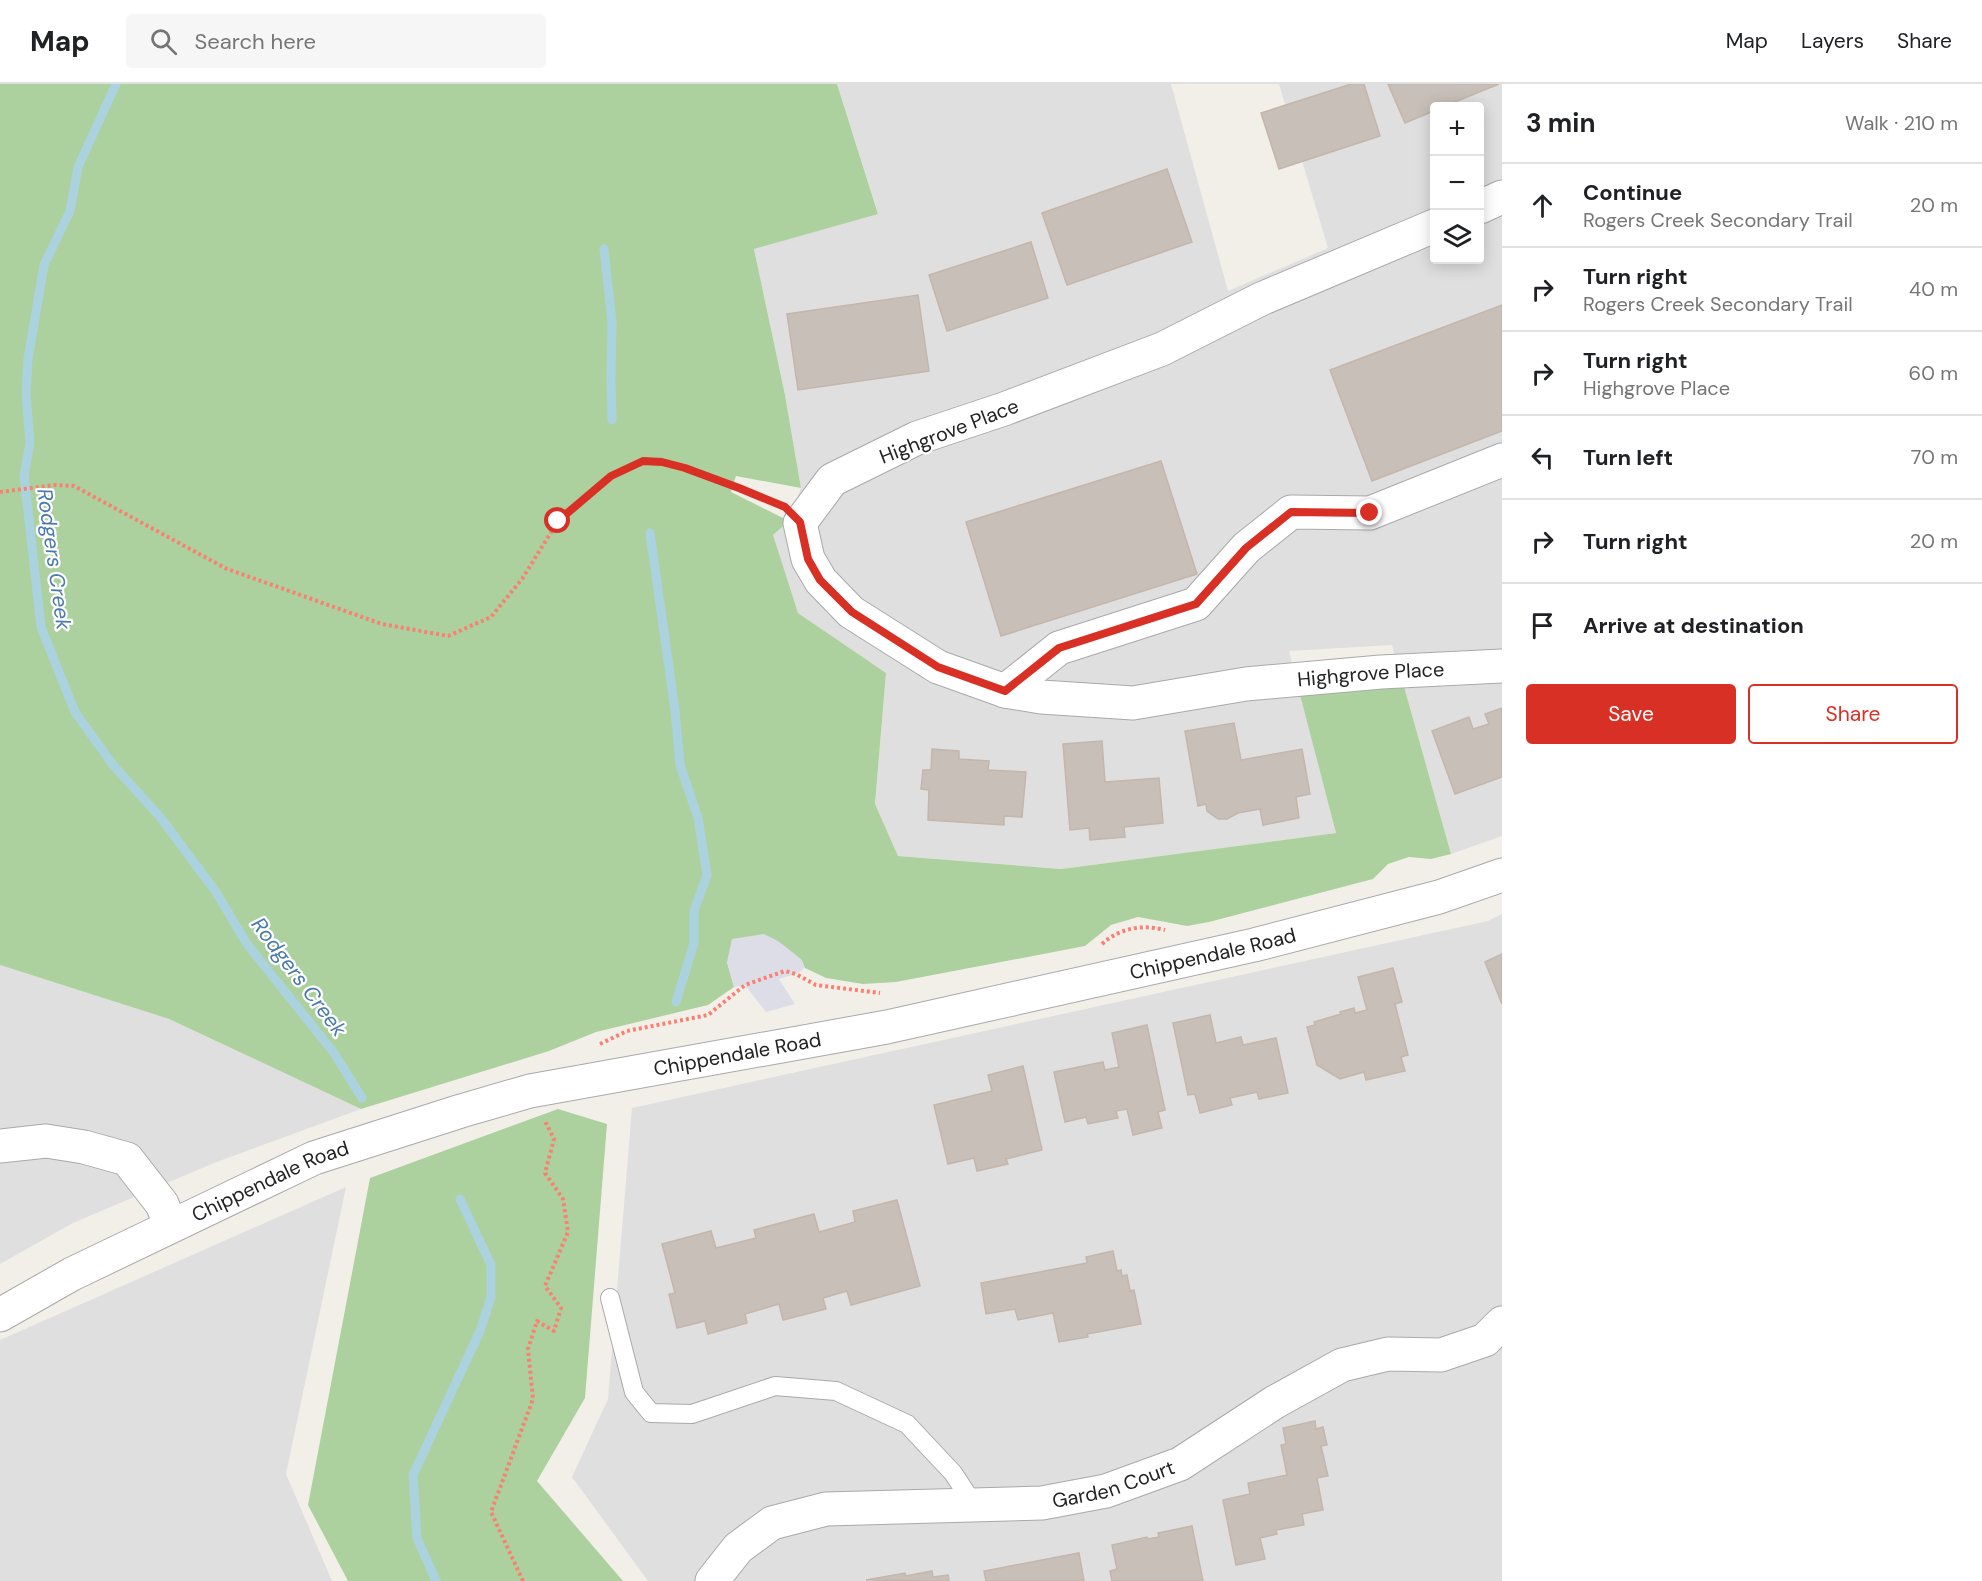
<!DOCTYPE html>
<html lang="en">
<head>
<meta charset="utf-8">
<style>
  :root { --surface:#fff; --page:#f6f6f6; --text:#202124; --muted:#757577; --line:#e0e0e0; --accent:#d93025 }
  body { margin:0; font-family:"DM Sans",sans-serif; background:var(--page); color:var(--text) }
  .controls { position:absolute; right:18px; top:18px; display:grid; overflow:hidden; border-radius:6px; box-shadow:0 3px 15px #0003 }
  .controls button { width:54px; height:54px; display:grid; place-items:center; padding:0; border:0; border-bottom:2px solid var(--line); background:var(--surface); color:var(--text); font:30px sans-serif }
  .stop { position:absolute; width:18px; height:18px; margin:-14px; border:4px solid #d93025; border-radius:50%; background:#fff }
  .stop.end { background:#d93025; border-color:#fff; box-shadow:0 2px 6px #0008 }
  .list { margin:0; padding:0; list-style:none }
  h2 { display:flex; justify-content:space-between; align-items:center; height:78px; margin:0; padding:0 24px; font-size:26px }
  h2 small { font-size:20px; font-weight:400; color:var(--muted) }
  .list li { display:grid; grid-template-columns:39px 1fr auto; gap:18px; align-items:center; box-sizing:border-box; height:84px; padding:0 24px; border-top:2px solid var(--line) }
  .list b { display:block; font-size:22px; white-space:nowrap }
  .list p { margin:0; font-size:20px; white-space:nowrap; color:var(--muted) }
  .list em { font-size:20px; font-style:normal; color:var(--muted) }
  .actions { display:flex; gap:12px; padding:18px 24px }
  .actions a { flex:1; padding:14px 0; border:2px solid var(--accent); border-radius:6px; text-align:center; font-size:21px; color:var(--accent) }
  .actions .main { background:var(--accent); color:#fff }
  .icon { flex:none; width:33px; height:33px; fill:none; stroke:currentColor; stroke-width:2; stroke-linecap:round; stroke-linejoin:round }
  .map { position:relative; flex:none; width:1502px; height:1497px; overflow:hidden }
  header { display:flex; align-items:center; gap:36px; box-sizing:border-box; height:84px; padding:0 30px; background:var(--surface); border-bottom:2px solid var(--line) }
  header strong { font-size:28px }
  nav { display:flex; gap:33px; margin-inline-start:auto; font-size:21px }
  .search { width:420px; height:54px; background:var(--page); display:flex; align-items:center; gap:15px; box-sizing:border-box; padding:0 21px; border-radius:6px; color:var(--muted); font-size:22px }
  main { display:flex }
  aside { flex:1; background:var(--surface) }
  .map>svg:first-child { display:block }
</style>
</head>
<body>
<header>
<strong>Map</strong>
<div class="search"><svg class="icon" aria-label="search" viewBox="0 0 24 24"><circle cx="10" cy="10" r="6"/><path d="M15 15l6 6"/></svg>Search here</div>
<nav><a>Map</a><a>Layers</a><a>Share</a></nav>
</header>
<main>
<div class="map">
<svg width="1502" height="1497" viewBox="0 0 1502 1497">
  <rect width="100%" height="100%" fill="#f2efe9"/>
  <g fill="#e0dfdf" fill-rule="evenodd">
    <path d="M 837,0 L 1171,0 L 1228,207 L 1328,164 L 1279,0 L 1502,0 L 1502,752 L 1451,770 L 1392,561 L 1289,567 L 1336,749 L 1061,785 L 898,772 L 875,721 L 886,589 L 798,529 L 771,457 L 773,451 L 789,437 L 801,404 L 785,311 L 754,165 L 878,129 ZM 1434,22 L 1480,22 L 1480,176 L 1434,176 Z"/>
    <polygon points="1502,830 1502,1497 648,1497 572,1393 608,1315 632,1024 1488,837"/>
    <polygon points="0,881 169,935 361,1025 214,1079 73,1139 0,1180"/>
    <polygon points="346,1103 286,1390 332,1497 0,1497 0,1256"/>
  </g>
  <g fill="#add19e">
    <polygon points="0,0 837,0 878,130 754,165 785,311 801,404 736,392 731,408 789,437 773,451 798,529 886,589 875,720 898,772 1061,785 1336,749 1299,607 1403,599 1451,770 1431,775 1409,773 1388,780 1373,795 1209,838 1187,842 1138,833 1111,841 1085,862 896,898 863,900 826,894 805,884 801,875 727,878 734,903 708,921 596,948 549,967 361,1025 169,935 0,881"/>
    <polygon points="558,1025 607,1040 585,1314 537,1397 623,1497 348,1497 308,1421 370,1094"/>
  </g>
  <polygon fill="#dddde8" points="764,850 778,857 801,875 805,884 796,890 779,895 795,920 766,928 745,901 734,903 727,878 732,855"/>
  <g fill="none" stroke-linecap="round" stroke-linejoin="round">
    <g stroke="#aad3df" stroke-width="9">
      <polyline points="116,0 78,83 70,127 44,181 28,275 26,310 30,359 24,392 41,543 75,628 113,681 161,734 216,808 247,860 334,969 362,1014"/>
      <polyline points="604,165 612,238 611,295 612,336"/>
      <polyline points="650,449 675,626 680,681 698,734 707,791 694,827 694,859 676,918"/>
      <polyline points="436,1497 417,1454 413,1391 480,1247 491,1213 491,1181 460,1115"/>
    </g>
  </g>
  <g fill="#c7bfb8" stroke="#c4b6ab" stroke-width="1.5">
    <polygon points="1351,0 1364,0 1380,52 1279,85 1261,29"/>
    <polygon points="1388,0 1499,0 1445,22 1434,22 1434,27 1405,39"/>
    <polygon points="1167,85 1192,158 1067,201 1042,129"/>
    <polygon points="1031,158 1048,214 947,247 929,191"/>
    <polygon points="918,211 929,287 798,306 787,230"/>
    <polygon points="1502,221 1502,347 1372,397 1330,286"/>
    <polygon points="1161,377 1197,490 1001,552 966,438"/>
    <polygon points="1502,624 1502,693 1455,710 1432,647 1469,633 1473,645 1489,640 1485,630"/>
    <polygon points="1234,639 1241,676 1302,665 1310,710 1296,713 1299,734 1263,741 1260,725 1238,729 1227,735 1218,735 1207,727 1206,720 1198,722 1185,647"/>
    <polygon points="1102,657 1105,698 1159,694 1163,739 1124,743 1125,753 1090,756 1089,744 1070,746 1063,660"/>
    <polygon points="932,665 959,667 959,675 989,677 988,686 1026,688 1022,733 1004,732 1004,741 928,736 929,706 921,705 923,686 931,686"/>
    <polygon points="1502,870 1502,920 1485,878"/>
    <polygon points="1393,884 1402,918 1395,920 1408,971 1401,973 1405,987 1366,996 1364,988 1340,995 1317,981 1307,943 1315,941 1314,938 1341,930 1340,928 1354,924 1355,929 1367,926 1358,893"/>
    <polygon points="1210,931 1216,959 1241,953 1243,961 1276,954 1288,1009 1259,1015 1257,1008 1230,1014 1232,1021 1200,1029 1195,1010 1188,1011 1173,939"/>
    <polygon points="1147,941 1165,1026 1158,1028 1162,1044 1133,1051 1127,1025 1116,1027 1118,1034 1088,1040 1086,1033 1065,1038 1054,988 1103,978 1105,986 1119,983 1112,949"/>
    <polygon points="1023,982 1042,1066 1006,1075 1008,1080 977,1087 974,1074 948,1080 934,1021 992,1007 988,991"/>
    <polygon points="897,1116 920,1202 851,1221 847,1207 823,1214 826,1225 783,1236 779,1220 745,1230 747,1239 708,1250 705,1237 677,1244 669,1210 675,1209 662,1160 711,1147 716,1164 756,1154 754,1146 814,1130 819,1148 855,1138 853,1127"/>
    <polygon points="1113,1167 1117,1187 1121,1186 1122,1192 1127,1191 1130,1207 1134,1206 1141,1240 1087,1250 1088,1253 1059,1258 1053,1229 1018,1236 1015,1225 986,1230 981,1199 1087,1179 1086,1173"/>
    <polygon points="1315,1337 1316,1345 1323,1343 1327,1361 1321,1362 1328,1392 1317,1394 1323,1426 1302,1430 1304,1441 1276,1446 1277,1450 1260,1454 1265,1475 1236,1481 1223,1416 1250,1410 1248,1399 1287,1391 1281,1361 1286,1360 1283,1344"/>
    <polygon points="1192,1442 1203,1497 1112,1497 1110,1487 1117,1485 1112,1461 1147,1453 1148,1455 1159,1453 1158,1449"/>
    <polygon points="1079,1469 1084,1497 986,1497 984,1487"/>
    <polygon points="932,1487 933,1493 948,1491 949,1497 866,1496 905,1489 906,1492"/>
  </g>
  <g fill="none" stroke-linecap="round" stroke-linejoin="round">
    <g stroke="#a9a9a9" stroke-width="20">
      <polyline id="service" points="610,1214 634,1308 651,1329 692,1330 775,1302 836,1307 907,1340 953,1389 974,1421"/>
    </g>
    <g stroke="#a9a9a9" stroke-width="35">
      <g id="minor">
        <polyline points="1480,123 1502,113"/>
        <path id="s1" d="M 1434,142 L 1261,215 L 1162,265 L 1004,325 L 917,354 L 832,396 L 800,439 L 808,475 L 821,497 L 851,528 L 938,583 L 1005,607 L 1041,613 L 1133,619 L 1246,600 L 1381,588 L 1502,582"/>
        <polyline points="1005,607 1059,564 1196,520 1246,464 1291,428 1370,429 1502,376"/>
        <polyline points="0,1062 46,1057 84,1063 127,1075 162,1120 171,1142"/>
        <path id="s2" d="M 712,1497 L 738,1464 L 772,1439 L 826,1425 L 1042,1419 L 1106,1407 L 1180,1380 L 1275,1318 L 1342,1281 L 1388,1270 L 1441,1271 L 1485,1256 L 1502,1239"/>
      </g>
    </g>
    <g stroke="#a9a9a9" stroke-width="35">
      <g id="tertiary">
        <path id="s3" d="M 0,1231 L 72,1190 L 314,1074 L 461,1027 L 530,1007 L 887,943 L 1254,861 L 1439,813 L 1502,791"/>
      </g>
    </g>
    <g stroke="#fa8072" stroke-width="4" stroke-dasharray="3 3" stroke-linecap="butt">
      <polyline points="0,408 55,401 74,402 227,485 382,540 448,552 491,533 522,495 558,437 611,392 626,383 643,377 662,378 685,384 739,403 776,419"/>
      <path d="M 1102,860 C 1120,844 1142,840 1165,846"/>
      <polyline points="600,960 627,947 708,931 745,901 785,887 796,890 816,901 880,909"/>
      <polyline points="523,1497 491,1428 533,1315 528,1265 537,1237 554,1247 561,1224 545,1202 568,1148 563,1115 545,1089 554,1055 545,1037"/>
    </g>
    <use href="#service" stroke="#fff" stroke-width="18"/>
    <use href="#minor" stroke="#fff" stroke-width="33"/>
    <use href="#tertiary" stroke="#fff" stroke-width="33"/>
  </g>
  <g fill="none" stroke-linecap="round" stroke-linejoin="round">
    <polyline stroke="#d93025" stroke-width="8" points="558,437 611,392 643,377 662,378 685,384 739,404 785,423 800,438 808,475 820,496 852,528 938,583 1005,607 1059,564 1196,520 1246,464 1291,428 1370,429"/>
  </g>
  <g text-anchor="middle" stroke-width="4.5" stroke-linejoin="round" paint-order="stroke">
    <g font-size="20" fill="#222" stroke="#fff">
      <text transform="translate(949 347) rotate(-21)" y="7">Highgrove Place</text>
      <text dy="7" stroke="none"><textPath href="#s1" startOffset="1356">Highgrove Place</textPath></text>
      <text dy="7" stroke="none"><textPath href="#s3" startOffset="1274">Chippendale Road</textPath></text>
      <text dy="7" stroke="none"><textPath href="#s3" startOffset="788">Chippendale Road</textPath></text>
      <text dy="7" stroke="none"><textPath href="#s3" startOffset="302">Chippendale Road</textPath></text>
      <text dy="7" stroke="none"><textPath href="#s2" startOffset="430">Garden Court</textPath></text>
    </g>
    <g font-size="21" font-style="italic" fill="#4a7aab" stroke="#fff">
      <text transform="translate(54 475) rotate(82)" y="7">Rodgers Creek</text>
      <text transform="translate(299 893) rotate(53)" y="7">Rodgers Creek</text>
    </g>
  </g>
</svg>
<div class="controls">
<button>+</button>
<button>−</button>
<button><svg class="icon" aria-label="layers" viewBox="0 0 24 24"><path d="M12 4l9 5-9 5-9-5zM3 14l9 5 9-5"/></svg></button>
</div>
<div class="stop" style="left:558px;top:437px"></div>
<div class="stop end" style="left:1370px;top:429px"></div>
</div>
<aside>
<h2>3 min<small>Walk · 210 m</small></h2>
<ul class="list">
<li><svg class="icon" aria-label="ahead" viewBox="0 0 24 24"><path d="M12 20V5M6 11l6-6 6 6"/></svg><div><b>Continue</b><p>Rogers Creek Secondary Trail</p></div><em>20 m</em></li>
<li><svg class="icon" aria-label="right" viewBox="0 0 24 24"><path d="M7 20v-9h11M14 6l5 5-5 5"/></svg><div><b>Turn right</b><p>Rogers Creek Secondary Trail</p></div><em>40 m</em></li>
<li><svg class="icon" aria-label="right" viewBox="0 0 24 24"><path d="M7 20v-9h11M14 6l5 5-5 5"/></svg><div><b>Turn right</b><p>Highgrove Place</p></div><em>60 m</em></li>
<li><svg class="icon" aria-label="left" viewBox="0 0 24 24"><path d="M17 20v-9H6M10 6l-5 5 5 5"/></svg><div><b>Turn left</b></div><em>70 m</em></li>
<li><svg class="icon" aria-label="right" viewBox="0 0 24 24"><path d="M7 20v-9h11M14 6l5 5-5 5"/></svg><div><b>Turn right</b></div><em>20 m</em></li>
<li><svg class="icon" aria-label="arrive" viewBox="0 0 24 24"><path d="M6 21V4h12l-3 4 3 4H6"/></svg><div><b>Arrive at destination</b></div></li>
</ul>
<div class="actions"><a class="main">Save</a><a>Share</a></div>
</aside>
</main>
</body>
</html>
